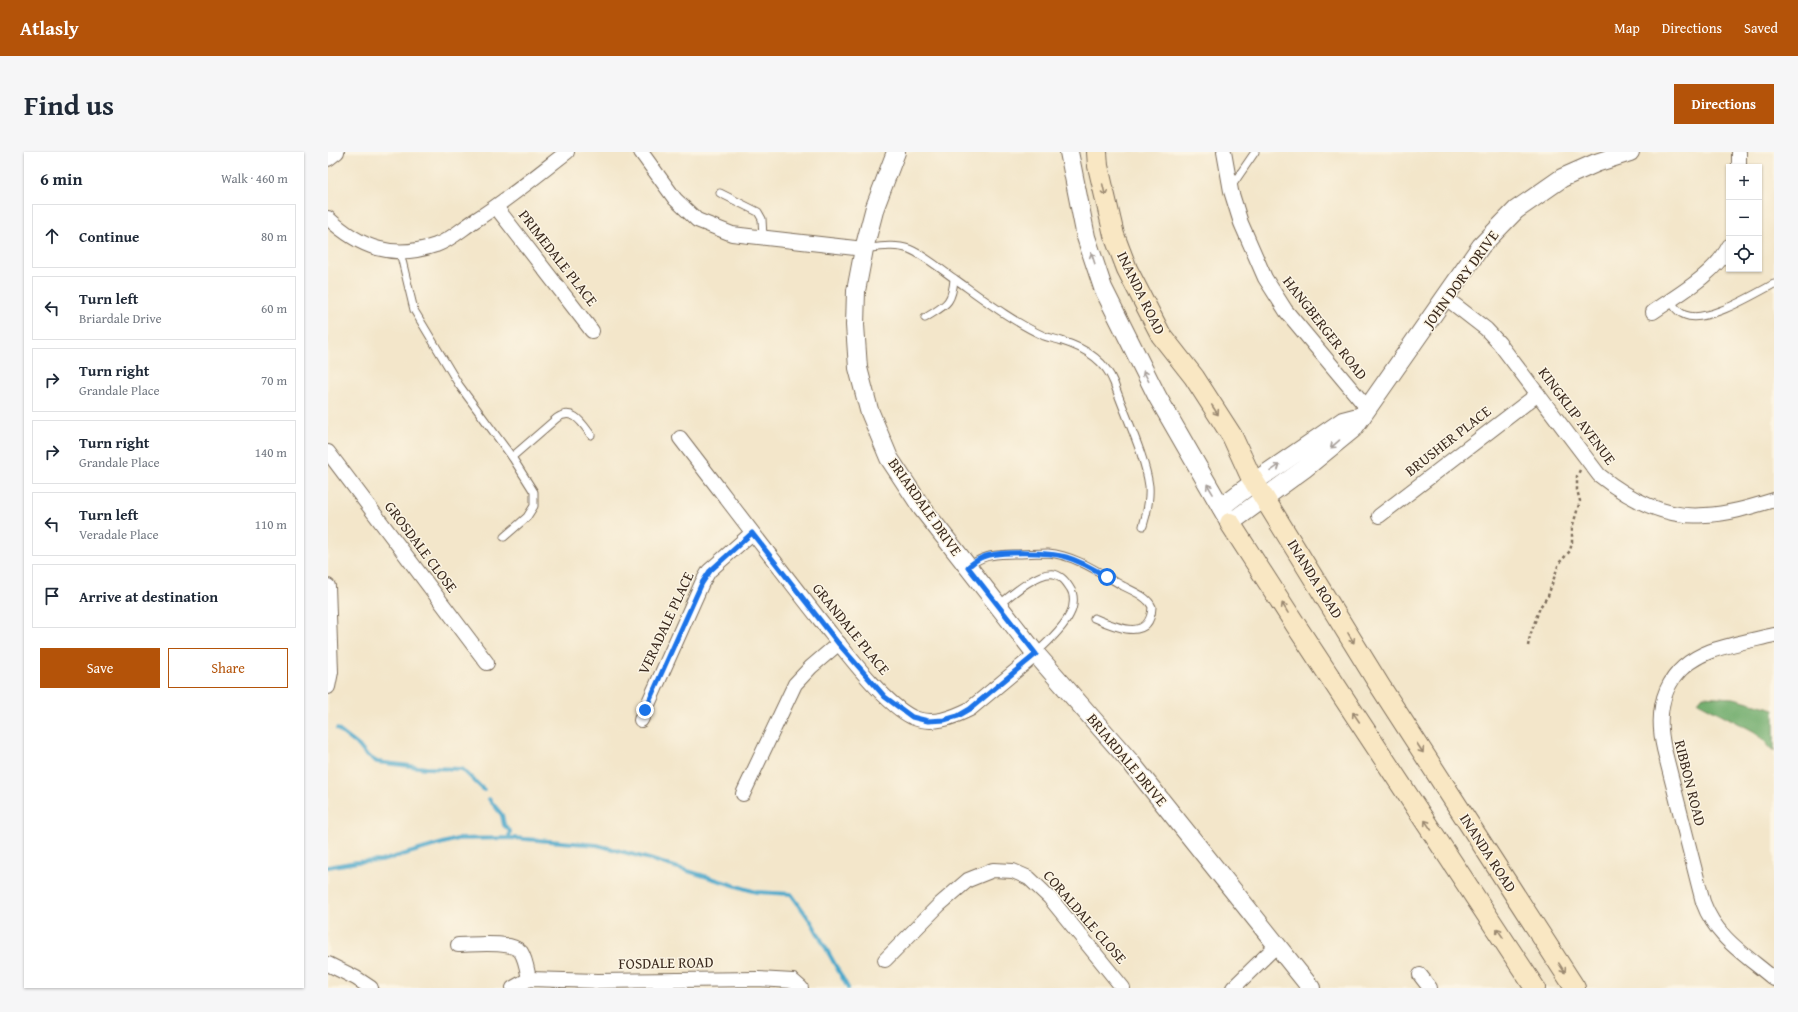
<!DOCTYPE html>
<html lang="en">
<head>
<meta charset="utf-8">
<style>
  :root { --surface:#fff; --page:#f6f6f7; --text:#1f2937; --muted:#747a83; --line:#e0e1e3; --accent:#b45309 }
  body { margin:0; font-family:"Gentium Book Plus",serif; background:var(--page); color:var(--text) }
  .controls { position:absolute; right:12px; top:12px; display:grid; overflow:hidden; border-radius:0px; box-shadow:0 1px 3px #0004 }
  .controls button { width:36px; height:36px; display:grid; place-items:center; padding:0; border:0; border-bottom:1px solid var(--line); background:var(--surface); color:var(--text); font:20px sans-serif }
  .stop { position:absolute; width:12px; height:12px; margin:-9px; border:3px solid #1a73e8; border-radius:50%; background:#fff }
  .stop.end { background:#1a73e8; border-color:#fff; box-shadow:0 1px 4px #0008 }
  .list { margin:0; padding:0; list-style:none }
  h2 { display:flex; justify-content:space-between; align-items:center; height:52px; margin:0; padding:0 16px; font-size:17px }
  h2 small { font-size:13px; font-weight:400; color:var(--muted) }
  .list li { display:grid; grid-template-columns:26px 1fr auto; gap:12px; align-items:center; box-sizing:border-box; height:64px; margin:0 8px 8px; padding:0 8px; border:1px solid var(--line); border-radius:0px }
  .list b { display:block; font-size:15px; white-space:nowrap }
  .list p { margin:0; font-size:13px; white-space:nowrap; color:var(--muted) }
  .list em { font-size:13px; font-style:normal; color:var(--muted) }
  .actions { display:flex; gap:8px; padding:12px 16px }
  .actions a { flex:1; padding:9px 0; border:1px solid var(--accent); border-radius:0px; text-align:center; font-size:14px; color:var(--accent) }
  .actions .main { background:var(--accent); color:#fff }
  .icon { flex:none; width:22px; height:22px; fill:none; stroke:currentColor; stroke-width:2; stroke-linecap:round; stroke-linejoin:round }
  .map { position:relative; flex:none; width:1446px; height:836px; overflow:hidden; border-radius:0px }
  header { display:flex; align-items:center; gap:24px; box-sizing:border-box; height:56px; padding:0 20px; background:var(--accent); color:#fff }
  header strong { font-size:19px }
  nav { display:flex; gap:22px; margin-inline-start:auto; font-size:14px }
  .intro { display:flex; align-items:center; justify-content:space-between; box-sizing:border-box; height:96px; padding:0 24px }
  h1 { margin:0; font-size:28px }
  .button { padding:10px 18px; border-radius:0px; background:var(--accent); color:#fff; font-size:14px; font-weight:700 }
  main { display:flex; gap:24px; padding:0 24px }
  aside { flex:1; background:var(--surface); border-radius:0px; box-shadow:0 1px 3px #0004 }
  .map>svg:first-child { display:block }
</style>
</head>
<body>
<header>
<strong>Atlasly</strong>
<nav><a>Map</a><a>Directions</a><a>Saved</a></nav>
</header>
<div class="intro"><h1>Find us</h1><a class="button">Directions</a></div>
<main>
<aside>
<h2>6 min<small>Walk · 460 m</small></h2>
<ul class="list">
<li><svg class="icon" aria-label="ahead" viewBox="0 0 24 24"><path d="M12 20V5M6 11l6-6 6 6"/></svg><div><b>Continue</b></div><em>80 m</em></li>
<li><svg class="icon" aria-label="left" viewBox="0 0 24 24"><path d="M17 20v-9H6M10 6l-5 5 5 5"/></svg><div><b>Turn left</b><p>Briardale Drive</p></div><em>60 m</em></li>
<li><svg class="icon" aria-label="right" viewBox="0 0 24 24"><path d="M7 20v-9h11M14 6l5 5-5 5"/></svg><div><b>Turn right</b><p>Grandale Place</p></div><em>70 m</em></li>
<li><svg class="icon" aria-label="right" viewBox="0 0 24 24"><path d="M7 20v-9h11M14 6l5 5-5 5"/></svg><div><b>Turn right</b><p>Grandale Place</p></div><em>140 m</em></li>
<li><svg class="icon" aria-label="left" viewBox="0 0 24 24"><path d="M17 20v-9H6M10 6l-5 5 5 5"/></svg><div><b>Turn left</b><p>Veradale Place</p></div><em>110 m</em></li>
<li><svg class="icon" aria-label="arrive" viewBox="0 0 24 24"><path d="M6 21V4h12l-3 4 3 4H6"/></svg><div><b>Arrive at destination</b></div></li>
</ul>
<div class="actions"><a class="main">Save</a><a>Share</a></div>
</aside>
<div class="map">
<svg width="1446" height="836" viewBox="0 0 1446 836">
  <rect width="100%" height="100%" fill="#fcf5e5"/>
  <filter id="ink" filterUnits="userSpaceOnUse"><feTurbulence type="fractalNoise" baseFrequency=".025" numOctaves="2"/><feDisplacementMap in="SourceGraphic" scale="8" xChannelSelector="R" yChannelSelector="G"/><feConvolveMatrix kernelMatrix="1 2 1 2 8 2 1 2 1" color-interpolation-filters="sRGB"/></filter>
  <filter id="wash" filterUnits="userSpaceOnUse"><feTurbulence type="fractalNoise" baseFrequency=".012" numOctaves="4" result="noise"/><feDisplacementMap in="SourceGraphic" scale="16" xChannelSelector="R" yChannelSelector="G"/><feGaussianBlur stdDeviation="0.9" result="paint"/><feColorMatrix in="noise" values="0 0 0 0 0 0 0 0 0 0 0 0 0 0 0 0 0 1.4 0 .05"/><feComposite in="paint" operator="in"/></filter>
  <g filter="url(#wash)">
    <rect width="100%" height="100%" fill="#f3e6ca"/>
    <polygon fill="#70ac6c" stroke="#566b45" points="1375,544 1406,546 1446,557 1446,600 1429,581 1370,550"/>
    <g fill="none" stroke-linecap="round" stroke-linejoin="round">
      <g stroke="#4ca7ca" stroke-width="4">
        <polyline points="9,577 31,594 38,603 49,610 98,616 134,617 156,638"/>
        <polyline points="161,647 174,663 176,673 182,679 181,686"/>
        <polyline points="0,715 29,710 53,709 129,687 185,686 269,693 318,706 428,740 463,742 484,771 520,836"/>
      </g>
    </g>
  </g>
  <g filter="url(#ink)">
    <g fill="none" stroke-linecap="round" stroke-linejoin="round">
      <g stroke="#7b6c5a" stroke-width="9">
        <g id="service">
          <polyline points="903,35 927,0"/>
          <polyline points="392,41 430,60 434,67 435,85"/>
          <path d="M 536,97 C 551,95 567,92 581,97 C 598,104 612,117 627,127 C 655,147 685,170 716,184 C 722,186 728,187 734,189 C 757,196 777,208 786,231 C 796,261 817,303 821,334 C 822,348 819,361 815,374"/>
          <polyline points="72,100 86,158 131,233 184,305 206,340 206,354 199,365 176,385"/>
          <path d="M 1342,148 C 1346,154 1350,161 1357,163 C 1379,172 1426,142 1446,132"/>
          <path d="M 597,166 C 617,153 624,153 626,127"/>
          <path d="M 184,305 L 229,266 C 245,255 254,271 263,283"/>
          <path d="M 640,415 C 656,402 666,403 686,402 C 697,402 709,401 720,401 C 747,403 772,421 795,434 C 805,439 820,445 824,455 C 822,492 786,474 766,466"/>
          <path d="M 671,453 C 683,443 710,419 726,422 C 734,424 738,430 742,436 C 747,443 746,455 742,462 C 736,475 719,491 708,501"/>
        </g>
      </g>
      <g stroke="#7b6c5a" stroke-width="16">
        <g id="minor">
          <polyline points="313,0 347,47 369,68 404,82 536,97"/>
          <polyline points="896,0 903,39 913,71 937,126 958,159 1040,257"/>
          <polyline points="0,7 9,0"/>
          <polyline points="1411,15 1411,0"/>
          <polyline points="168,55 264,179"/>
          <path d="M 0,66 C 32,96 65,108 108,93 C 121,89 134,77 146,69 C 179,48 208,24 239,0"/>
          <path d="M 1118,146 L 1158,177 L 1171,191 L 1271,323 C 1301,347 1337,367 1377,363 C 1401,362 1423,355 1446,348"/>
          <path d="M 1325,160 C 1351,142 1387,122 1401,94"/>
          <path d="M 352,286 C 399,347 445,408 493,469 C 514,495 555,551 584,565 C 604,574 624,566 642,557 L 708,502"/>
          <polyline points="0,300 159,511"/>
          <polyline points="1051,364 1210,242"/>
          <polyline points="0,434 3,520 0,535"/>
          <path d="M 1446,483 C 1425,488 1403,492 1383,499 C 1338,516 1326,553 1336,597 L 1375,750 C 1388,786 1418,803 1446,827"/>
          <polyline points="313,568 374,431 381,419 424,381"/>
          <polyline points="415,642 467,532 483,515 511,491"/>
          <path d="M 130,793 C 144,793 184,788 193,800 C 198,808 199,818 201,827"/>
          <polyline points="557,808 611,753 640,728 665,718 685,719 701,726 722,746 795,836"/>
          <polyline points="0,812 28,826 43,836"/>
          <polyline points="1092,823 1102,836"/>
          <polyline points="185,836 201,827 270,829 430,827 465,829 473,836"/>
          <polyline points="905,836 949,793"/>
        </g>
      </g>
      <g stroke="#7b6c5a" stroke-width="20">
        <g id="tertiary">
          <polyline points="568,0 547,55 536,97 528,139 527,173 530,216 541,258 561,306 594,356 708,502 804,612 983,836"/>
          <polyline points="741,0 758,85 775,136 829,244 902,371 976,317 1025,277 1153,94 1188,58 1234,26 1268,11 1302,0"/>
          <polyline points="893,355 926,330 1015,269 1034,264"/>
        </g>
      </g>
      <g stroke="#7b6c5a" stroke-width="22">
        <g id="secondary">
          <polyline points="769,0 770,14 786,83 799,117 833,183 866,225 904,284 922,323 1052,534 1247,836"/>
          <polyline points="902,371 969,475 1207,836"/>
        </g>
      </g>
      <polyline stroke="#7b6c5a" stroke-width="2.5" stroke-dasharray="3 3" stroke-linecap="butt" points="1200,494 1202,484 1212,455 1220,444 1231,411 1242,399 1244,390 1244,376 1252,349 1249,338 1249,324 1252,318"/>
      <use href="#service" stroke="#fff" stroke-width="7"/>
      <use href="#minor" stroke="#fff" stroke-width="14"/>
      <use href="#tertiary" stroke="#fff" stroke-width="18"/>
      <use href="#secondary" stroke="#f9e7c3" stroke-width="20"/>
    </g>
    <defs><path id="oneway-shaft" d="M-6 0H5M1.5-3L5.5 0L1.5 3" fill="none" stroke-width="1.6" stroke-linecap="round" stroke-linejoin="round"/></defs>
    <g stroke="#9a8870">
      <use href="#oneway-shaft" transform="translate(776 38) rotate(77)"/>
      <use href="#oneway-shaft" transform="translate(887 258) rotate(57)"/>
      <use href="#oneway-shaft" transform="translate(957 456) rotate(-121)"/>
      <use href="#oneway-shaft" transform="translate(1023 486) rotate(59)"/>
      <use href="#oneway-shaft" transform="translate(1028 565) rotate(-124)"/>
      <use href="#oneway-shaft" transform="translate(1092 596) rotate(57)"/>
      <use href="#oneway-shaft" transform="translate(1100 673) rotate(-124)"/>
      <use href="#oneway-shaft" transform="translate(1172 781) rotate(-124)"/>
      <use href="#oneway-shaft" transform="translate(1234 816) rotate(57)"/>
    </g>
    <g stroke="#a79f9a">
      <use href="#oneway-shaft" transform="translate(765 106) rotate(-108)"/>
      <use href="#oneway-shaft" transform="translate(818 224) rotate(-117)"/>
      <use href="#oneway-shaft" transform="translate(1007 292) rotate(139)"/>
      <use href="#oneway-shaft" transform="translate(947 316) rotate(-34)"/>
      <use href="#oneway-shaft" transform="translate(882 337) rotate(-121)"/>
    </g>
  </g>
  <g fill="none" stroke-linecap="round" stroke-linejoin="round" filter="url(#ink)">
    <path stroke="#1a73e8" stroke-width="5" d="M 317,558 L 374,431 L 382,419 L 424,381 L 510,491 L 557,545 L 584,565 L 600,569 L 616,568 L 630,564 L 642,557 L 708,502 L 640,415 C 645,411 649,407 655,405 C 672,399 721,400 738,405 C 752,409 766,417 779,425"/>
  </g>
  <g text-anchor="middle" stroke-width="3" stroke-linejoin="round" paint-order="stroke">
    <g font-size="15" fill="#3b2a1e" stroke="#fcf5e5">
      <text transform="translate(230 106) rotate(52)" y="5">PRIMEDALE PLACE</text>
      <text transform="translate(1133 127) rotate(-54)" y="5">JOHN DORY DRIVE</text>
      <text transform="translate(813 141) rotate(64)" y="5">INANDA ROAD</text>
      <text transform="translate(997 176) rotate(52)" y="5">HANGBERGER ROAD</text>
      <text transform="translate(1249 264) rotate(53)" y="5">KINGKLIP AVENUE</text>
      <text transform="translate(1120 289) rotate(-38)" y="5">BRUSHER PLACE</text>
      <text transform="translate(597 355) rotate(55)" y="5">BRIARDALE DRIVE</text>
      <text transform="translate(93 395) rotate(53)" y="5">GROSDALE CLOSE</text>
      <text transform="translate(987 427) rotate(58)" y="5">INANDA ROAD</text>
      <text transform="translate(338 471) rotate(-65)" y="5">VERADALE PLACE</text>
      <text transform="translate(523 477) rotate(51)" y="5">GRANDALE PLACE</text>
      <text transform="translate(799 608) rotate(50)" y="5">BRIARDALE DRIVE</text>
      <text transform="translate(1362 631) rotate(76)" y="5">RIBBON ROAD</text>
      <text transform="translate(1160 701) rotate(57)" y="5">INANDA ROAD</text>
      <text transform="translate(757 765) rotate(49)" y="5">CORALDALE CLOSE</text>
      <text transform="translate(338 811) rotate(-1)" y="5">FOSDALE ROAD</text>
    </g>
  </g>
</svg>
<div class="controls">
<button>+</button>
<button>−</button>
<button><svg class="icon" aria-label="locate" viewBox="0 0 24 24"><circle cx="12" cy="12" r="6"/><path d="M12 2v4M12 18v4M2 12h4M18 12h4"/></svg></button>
</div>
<div class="stop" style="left:779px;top:425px"></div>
<div class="stop end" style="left:317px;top:558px"></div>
</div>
</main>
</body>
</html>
